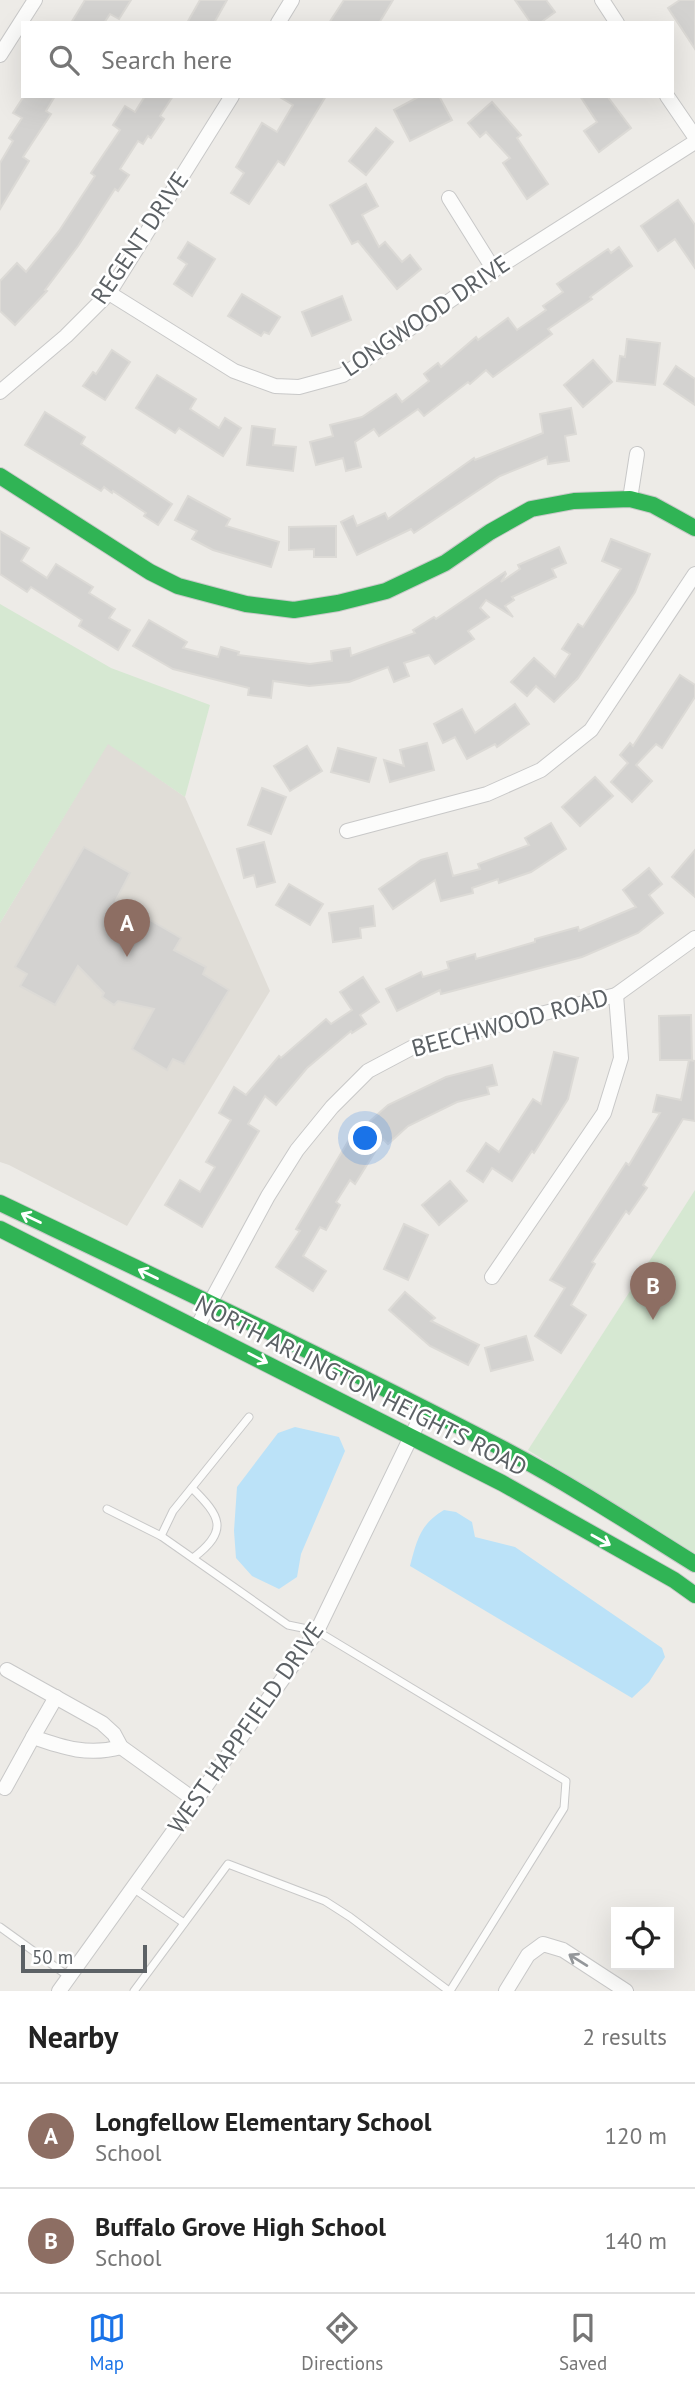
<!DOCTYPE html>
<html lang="en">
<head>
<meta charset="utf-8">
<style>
  :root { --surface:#fff; --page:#f6f6f6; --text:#222; --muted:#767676; --line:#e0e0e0; --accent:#1a73e8 }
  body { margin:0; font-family:"PT Sans",sans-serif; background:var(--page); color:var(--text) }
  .controls { position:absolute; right:21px; bottom:21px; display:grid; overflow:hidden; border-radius:0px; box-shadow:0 7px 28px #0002 }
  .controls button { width:63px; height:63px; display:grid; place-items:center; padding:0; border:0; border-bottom:2px solid var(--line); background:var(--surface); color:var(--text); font:35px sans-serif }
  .scale { position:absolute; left:21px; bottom:18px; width:126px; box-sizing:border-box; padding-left:7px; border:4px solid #5c6165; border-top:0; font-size:19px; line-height:24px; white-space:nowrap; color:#5c6165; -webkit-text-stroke:5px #fff; paint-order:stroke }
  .you { position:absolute; left:366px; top:1139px; width:24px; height:24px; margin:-18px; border:5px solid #fff; border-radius:50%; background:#1a73e8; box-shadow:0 0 0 10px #1a73e833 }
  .badge { display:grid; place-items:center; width:46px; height:46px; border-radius:50%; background:var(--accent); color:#fff; font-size:23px; font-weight:700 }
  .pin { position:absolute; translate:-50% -58px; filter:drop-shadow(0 2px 4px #0008) }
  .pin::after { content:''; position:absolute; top:37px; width:24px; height:21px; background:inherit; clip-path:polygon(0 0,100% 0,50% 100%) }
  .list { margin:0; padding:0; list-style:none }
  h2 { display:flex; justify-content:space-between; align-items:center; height:91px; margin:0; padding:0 28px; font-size:30px }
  h2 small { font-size:23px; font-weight:400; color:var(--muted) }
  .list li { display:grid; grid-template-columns:46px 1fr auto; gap:21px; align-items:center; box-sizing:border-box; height:105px; padding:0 28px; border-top:2px solid var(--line) }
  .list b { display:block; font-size:26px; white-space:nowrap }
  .list p { margin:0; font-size:23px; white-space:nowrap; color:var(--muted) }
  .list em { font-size:23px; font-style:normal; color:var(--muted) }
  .icon { flex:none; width:38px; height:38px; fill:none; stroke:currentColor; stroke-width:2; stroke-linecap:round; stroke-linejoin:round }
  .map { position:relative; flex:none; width:695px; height:1991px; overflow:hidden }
  .search { position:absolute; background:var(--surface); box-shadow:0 7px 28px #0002; left:21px; right:21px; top:21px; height:77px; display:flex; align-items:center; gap:18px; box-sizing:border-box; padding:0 24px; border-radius:0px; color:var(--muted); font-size:26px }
  .sheet { height:301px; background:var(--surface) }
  nav { display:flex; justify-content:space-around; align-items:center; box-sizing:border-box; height:98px; border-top:2px solid var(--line); background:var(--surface); font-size:19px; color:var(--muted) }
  nav a { display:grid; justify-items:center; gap:4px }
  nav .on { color:var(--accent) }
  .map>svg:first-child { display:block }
</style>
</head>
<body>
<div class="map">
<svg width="695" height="1991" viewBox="0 0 695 1991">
  <rect width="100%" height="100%" fill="#edebe7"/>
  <polygon fill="#e0ddd7" points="108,743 185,797 270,991 127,1226 9,1165 0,1162 0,923"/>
  <g fill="#d6e8d2">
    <polygon points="0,604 111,668 210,705 185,797 108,744 0,923"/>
    <polygon points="695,1190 695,1555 528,1450"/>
  </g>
  <g fill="#bbe2f8">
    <polygon points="295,1427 339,1437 345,1451 301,1554 297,1577 279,1589 252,1576 236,1558 234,1531 237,1487 278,1433"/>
    <path d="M 444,1510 L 456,1512 L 472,1522 L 475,1537 L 515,1547 L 662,1648 L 665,1657 L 649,1682 L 632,1698 L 410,1566 C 417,1540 420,1524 444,1510 Z"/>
  </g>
  <g fill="#d3d2d0" stroke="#dcdad6" stroke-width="2">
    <polygon points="85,0 131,0 119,19 110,14 104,23 71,23"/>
    <polygon points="200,0 227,0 214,23 187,23"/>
    <polygon points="344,0 393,0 379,23 329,23"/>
    <polygon points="515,0 546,0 555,12 540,23 531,23"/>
    <polygon points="680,0 695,0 695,49 668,8"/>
    <polygon points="24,96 55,96 46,111 51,114 23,157 29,161 0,209 0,163 13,141 9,138 22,118 13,113"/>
    <polygon points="145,96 173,96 160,116 164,119 151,138 148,136 143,144 138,141 120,169 129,175 118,191 115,189 78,246 45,290 47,291 15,325 0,311 0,281 17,263 26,272 59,231 95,176 91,173 120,130 113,125 125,106 135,112"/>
    <polygon points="278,96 326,96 284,165 278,161 249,204 231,193 244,173 236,167 262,123 277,132 293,105"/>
    <polygon points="420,96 439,96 452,120 410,141 394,110"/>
    <polygon points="580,96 607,96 631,128 599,152 584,131 597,122"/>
    <polygon points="492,102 521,135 517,138 548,184 527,199 503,163 510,158 486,132 480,137 468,123"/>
    <polygon points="376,128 393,142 366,175 349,161"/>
    <polygon points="366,184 378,206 362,215 379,247 385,242 402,262 410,255 421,269 397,289 358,241 352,244 330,205"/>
    <polygon points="678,200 695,225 695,268 675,239 658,251 641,226"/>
    <polygon points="188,242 215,259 192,296 174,284 187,264 178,258"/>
    <polygon points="619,247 632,266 590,297 592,299 548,329 552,334 493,377 486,370 470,384 468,382 424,416 418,409 379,436 374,429 355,442 361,467 346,471 343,458 316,465 310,442 333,436 330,425 362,417 396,394 402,402 429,381 424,374 438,363 441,367 476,337 478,340 508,318 517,330 546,310 543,306 563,292 557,284 608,249 611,253"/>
    <polygon points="242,294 280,317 269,334 264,332 261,336 228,316"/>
    <polygon points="342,296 351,320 312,336 302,312"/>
    <polygon points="627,339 660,343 655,385 617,381 620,356 625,357"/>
    <polygon points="112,350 130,362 105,400 83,386 93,372 96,374"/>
    <polygon points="593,360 612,382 583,407 564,385"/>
    <polygon points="676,366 695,379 695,405 664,384"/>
    <polygon points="157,375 196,399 190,409 219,428 225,418 241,428 223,456 179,428 175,433 136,408"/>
    <polygon points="571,408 576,434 565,436 569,461 548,464 547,457 500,476 414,533 411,529 357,555 341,522 353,516 357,526 385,513 388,519 474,458 475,460 543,433 540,414"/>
    <polygon points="45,412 85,437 81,444 172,504 158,525 144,516 146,513 113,491 112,493 104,487 101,491 25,445"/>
    <polygon points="252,426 275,429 273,445 296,447 293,471 247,465"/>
    <polygon points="188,496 230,519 226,526 279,542 271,567 213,550 192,539 197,531 175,520"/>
    <polygon points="336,526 336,557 314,557 314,549 289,550 289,527"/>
    <polygon points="0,531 29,548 21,561 47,578 56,564 93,587 89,593 115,609 109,618 130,630 118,650 79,626 82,620 31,587 27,592 0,574"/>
    <polygon points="611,539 650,554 635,592 578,678 554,702 536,686 527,696 511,682 534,658 555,677 570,654 562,649 578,624 583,627 621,569 602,561"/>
    <polygon points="559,547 566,563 552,569 556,577 512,597 514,600 505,606 513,617 486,600 480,608 489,617 468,631 474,639 435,664 429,655 404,663 409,676 394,682 388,667 349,682 309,686 273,681 271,698 248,695 249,688 173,669 133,646 149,620 187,642 183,648 218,657 221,647 239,652 238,655 310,664 332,661 331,651 350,648 351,656 415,633 413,630 434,617 436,619 505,572 506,574 501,582 520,569 518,565"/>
    <polygon points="680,675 695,685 695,697 662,748 656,744 636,765 652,781 632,802 611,782 628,763 620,755 630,743 633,746"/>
    <polygon points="515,704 529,724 497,747 495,744 467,759 455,737 443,743 434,724 462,709 475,733"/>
    <polygon points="427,743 434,770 390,782 384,760 404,766 400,750"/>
    <polygon points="307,746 322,771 290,791 274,766"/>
    <polygon points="338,748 376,758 369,782 331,772"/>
    <polygon points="595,777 613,796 580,826 562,807"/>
    <polygon points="262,788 286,797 271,834 248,825"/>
    <polygon points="551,823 566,849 531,872 499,883 498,879 472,888 473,893 441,901 435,880 393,909 379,889 421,860 447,853 453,876 480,869 478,864 529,845 525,838"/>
    <polygon points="264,842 275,882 257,887 254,875 244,878 237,849"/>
    <polygon points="84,847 130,873 116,900 181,938 174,950 206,967 203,974 229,990 184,1064 173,1059 167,1070 132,1049 154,1009 118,1001 114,1005 102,997 104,993 78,966 55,1005 20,986 27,974 15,967"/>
    <polygon points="695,850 695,897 672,877"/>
    <polygon points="649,868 662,884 649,895 663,913 638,933 582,957 441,994 440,990 397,1011 386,989 421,972 423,977 449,969 447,962 475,954 476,959 535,942 535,939 578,927 579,931 636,907 623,890"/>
    <polygon points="289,884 323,904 310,925 276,905"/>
    <polygon points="373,906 375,926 360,928 361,938 333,942 329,913"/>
    <polygon points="363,977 379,1002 360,1015 366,1024 352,1033 351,1031 307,1068 276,1105 265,1096 248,1124 259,1131 202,1227 165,1205 180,1180 200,1192 215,1167 206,1162 231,1120 219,1113 234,1087 246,1095 279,1056 281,1058 326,1019 331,1024 352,1010 340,992"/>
    <polygon points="691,1015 692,1060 660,1060 659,1016"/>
    <polygon points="554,1052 578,1058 568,1099 534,1153 532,1151 512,1181 492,1168 483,1182 467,1171 486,1143 499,1152 533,1099 541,1104"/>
    <polygon points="689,1060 695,1061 695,1121 683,1119 643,1185 647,1188 629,1214 626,1211 592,1262 595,1264 571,1305 586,1315 561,1353 535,1336 565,1288 550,1280 626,1163 629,1165 660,1113 653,1112 657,1095 681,1100"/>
    <polygon points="492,1065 497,1085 487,1087 489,1094 457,1102 408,1126 388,1144 383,1139 355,1184 350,1180 336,1202 340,1205 326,1230 320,1227 303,1256 326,1271 313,1291 276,1267 300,1231 296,1229 349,1140 388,1105 446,1077"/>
    <polygon points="450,1181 467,1201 439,1225 422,1205"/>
    <polygon points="404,1224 428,1235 408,1280 384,1269"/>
    <polygon points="405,1292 435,1318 431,1321 479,1345 468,1365 430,1346 389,1310"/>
    <polygon points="526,1336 533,1360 491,1371 485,1348"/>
  </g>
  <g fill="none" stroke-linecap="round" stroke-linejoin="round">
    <g stroke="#c8c8c8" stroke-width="9">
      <g id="lane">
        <path d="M 192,1488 C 220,1516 230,1530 193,1558"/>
        <polyline points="107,1509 161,1536 288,1625 317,1631 566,1781 564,1808 450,1991"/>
        <polyline points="161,1536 173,1511 249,1417"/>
        <polyline points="133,1888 184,1923"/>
        <polyline points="0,1927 68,1976"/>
        <polyline points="134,1991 228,1864 325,1901 350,1917 449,1991"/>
      </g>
    </g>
    <g stroke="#c8c8c8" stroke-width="16">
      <g id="street">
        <polyline points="602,0 617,23"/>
        <polyline points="278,23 292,0"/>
        <polyline points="0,55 35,0"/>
        <polyline points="667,96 695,137"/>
        <polyline points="449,198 494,270"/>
        <polyline points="109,293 234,371 275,386 299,387 343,375 494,270 695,142"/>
        <polyline points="0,392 66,336 109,293 232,96"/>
        <polyline points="630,499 637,454"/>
        <polyline points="347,831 487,794 541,770 591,730 695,574"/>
        <polyline points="492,1277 604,1113 621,1058 616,995"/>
        <polyline points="197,1327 268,1196 297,1150 332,1107 368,1071 417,1045 616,995 695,938"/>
        <polyline points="7,1670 102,1723 114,1734 121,1747 196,1801"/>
        <polyline points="33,1737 56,1697"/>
        <path d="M 5,1788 L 33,1737 C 64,1748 89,1756 121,1747"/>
        <polyline points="59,1991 317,1631 424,1410"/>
        <polyline points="506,1991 528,1955 543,1944 563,1950 626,1991"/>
      </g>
    </g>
    <g stroke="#c9c9c9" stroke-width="18">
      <g id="fast">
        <polyline points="0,476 150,572 178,586 246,604 294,610 338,603 386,591 445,563 490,532 531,509 574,501 630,499 653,505 695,528"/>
        <path d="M 0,1203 C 170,1284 342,1365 509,1452 C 573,1486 634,1526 695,1564"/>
        <polyline points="0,1229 502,1483 674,1580 695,1595"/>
      </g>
    </g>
    <use href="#lane" stroke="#fcfcfb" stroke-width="7"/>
    <use href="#street" stroke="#fcfcfb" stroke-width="14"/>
    <use href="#fast" stroke="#30b455" stroke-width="16"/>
  </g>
  <defs><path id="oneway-shaft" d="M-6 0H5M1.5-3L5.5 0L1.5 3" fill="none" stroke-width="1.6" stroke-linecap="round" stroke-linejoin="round" transform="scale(1.75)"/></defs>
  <g stroke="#fff">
    <use href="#oneway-shaft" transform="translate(31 1218) rotate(-154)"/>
    <use href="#oneway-shaft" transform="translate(148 1274) rotate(-154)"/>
    <use href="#oneway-shaft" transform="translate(258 1358) rotate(27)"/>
    <use href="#oneway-shaft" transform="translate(601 1540) rotate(29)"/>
  </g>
  <use stroke="#94979a" href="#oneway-shaft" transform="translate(578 1960) rotate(-148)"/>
  <g text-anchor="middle" stroke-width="5" stroke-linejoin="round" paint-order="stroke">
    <g font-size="24" fill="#5c6165" stroke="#fff">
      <text transform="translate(140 238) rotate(-56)" y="8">REGENT DRIVE</text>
      <text transform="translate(426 316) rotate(-34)" y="8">LONGWOOD DRIVE</text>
      <text transform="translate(510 1023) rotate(-15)" y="8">BEECHWOOD ROAD</text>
      <text transform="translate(361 1386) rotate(27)" y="8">NORTH ARLINGTON HEIGHTS ROAD</text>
      <text transform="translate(246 1728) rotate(-55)" y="8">WEST HAPPFIELD DRIVE</text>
    </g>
  </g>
</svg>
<div class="controls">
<button><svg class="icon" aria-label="locate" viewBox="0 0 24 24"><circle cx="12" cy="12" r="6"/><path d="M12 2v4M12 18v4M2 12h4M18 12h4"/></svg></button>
</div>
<div class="scale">50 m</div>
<div class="you"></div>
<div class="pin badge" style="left:127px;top:957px;background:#8d6e63">A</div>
<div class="pin badge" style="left:653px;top:1320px;background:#8d6e63">B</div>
<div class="search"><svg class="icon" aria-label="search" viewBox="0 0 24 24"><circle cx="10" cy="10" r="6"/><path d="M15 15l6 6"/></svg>Search here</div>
</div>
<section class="sheet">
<h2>Nearby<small>2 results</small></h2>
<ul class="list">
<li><span class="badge" style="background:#8d6e63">A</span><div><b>Longfellow Elementary School</b><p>School</p></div><em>120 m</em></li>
<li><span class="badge" style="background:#8d6e63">B</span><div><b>Buffalo Grove High School</b><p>School</p></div><em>140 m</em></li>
</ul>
</section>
<nav>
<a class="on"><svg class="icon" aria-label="map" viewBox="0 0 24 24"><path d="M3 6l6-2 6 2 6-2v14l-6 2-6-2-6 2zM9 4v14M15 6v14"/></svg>Map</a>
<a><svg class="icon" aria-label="directions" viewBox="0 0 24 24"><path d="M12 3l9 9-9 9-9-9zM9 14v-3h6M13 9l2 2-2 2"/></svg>Directions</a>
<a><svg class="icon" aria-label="saved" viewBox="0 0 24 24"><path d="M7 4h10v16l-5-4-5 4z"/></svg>Saved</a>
</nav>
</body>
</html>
